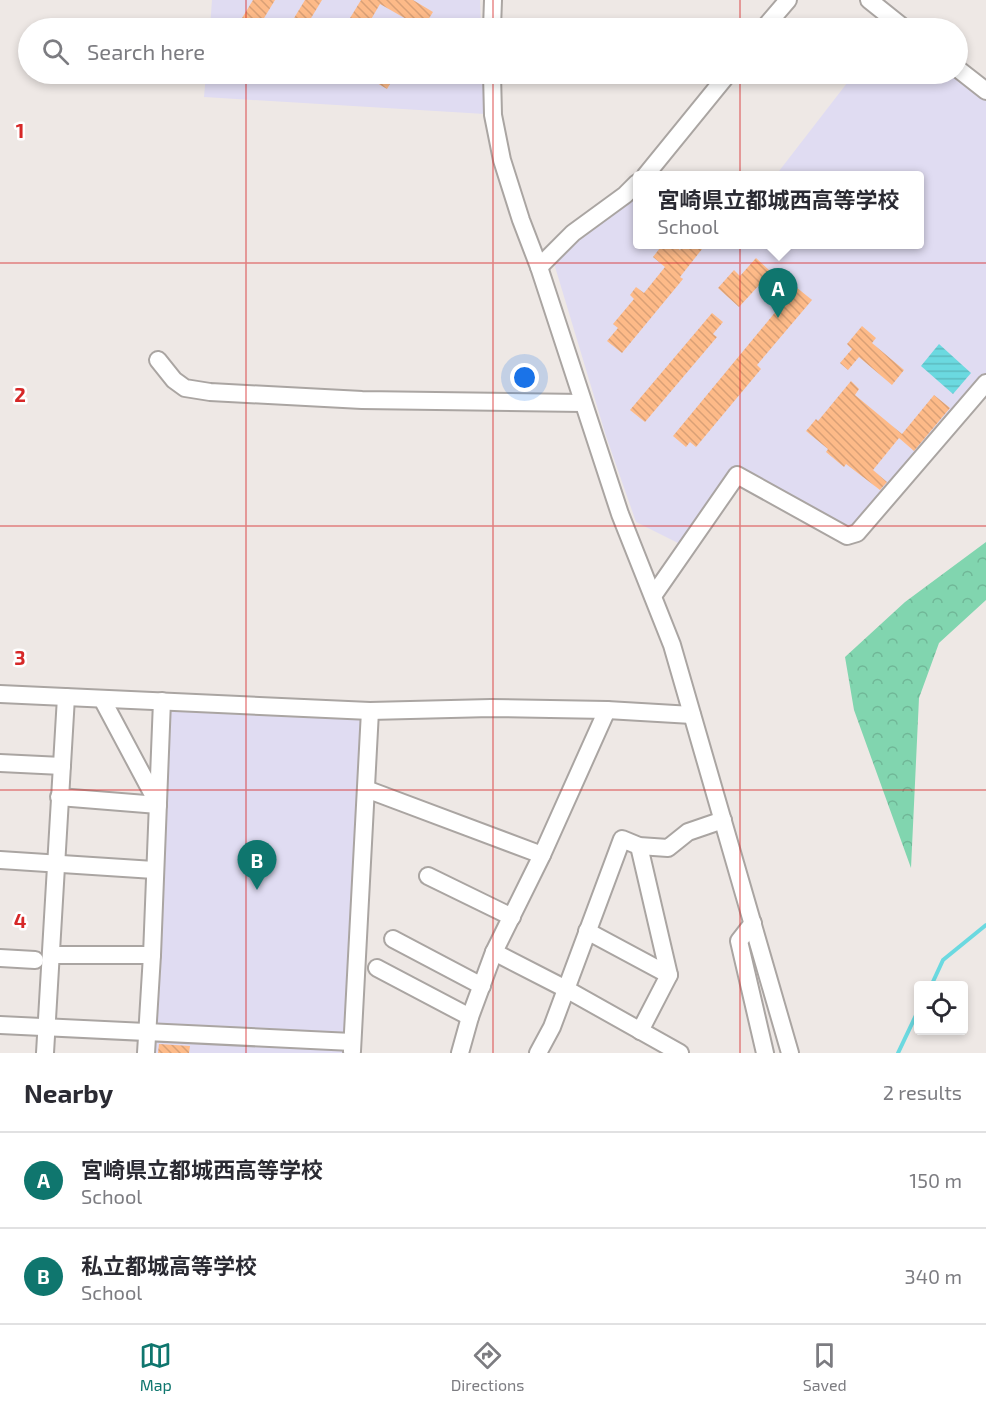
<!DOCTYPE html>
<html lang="en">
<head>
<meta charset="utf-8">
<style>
  :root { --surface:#fff; --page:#f7f7f7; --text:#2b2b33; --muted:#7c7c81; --line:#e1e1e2; --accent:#0f766e }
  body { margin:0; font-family:"Exo 2","Noto Sans JP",sans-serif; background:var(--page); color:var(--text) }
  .controls { position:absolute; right:18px; bottom:18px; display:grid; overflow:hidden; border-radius:6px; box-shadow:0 3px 9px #0003 }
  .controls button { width:54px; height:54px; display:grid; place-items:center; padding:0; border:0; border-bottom:2px solid var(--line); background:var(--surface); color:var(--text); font:30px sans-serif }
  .you { position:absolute; left:525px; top:378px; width:21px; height:21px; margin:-15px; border:4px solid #fff; border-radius:50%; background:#1a73e8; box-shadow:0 0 0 9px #1a73e833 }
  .badge { display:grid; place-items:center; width:39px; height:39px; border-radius:50%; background:var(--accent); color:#fff; font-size:20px; font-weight:700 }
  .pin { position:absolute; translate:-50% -50px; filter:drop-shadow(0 2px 3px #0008) }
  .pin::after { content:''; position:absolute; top:32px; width:21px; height:18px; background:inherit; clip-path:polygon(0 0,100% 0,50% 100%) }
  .popup { position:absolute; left:633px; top:171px; width:291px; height:78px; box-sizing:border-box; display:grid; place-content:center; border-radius:6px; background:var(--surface); filter:drop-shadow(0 2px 4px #0005); font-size:20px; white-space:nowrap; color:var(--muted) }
  .popup b { font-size:22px; color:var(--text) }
  .popup::after { content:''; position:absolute; left:50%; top:100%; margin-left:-12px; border:12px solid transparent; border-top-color:var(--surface) }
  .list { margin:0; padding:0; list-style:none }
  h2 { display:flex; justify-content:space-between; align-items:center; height:78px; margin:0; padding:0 24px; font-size:26px }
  h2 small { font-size:20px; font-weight:400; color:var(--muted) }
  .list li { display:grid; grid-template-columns:39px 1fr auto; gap:18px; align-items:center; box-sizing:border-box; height:96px; padding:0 24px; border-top:2px solid var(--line) }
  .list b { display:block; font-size:22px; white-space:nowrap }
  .list p { margin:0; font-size:20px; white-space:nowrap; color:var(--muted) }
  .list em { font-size:20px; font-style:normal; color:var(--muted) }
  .icon { flex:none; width:33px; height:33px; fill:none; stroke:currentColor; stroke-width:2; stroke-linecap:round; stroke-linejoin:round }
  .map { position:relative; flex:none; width:986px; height:1053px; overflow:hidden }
  .search { position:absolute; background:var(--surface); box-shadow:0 3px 9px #0003; left:18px; right:18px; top:18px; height:66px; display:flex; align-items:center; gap:15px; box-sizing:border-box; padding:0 21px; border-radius:33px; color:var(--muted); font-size:22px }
  .sheet { height:270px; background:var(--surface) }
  nav { display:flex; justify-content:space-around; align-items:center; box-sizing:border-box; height:84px; border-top:2px solid var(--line); background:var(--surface); font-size:16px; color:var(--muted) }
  nav a { display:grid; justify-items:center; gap:3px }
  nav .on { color:var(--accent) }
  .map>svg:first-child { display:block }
</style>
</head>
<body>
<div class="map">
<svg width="986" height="1053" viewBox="0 0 986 1053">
  <defs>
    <pattern id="forest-crowns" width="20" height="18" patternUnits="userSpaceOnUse" patternTransform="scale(1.5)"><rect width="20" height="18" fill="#81d5af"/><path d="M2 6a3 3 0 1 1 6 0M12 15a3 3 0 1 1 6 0" fill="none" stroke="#70b797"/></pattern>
    <pattern id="water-rules" width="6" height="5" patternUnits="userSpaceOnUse" patternTransform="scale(1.5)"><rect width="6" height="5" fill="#6bd9e0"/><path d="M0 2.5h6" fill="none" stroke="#5dbbc0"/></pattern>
    <pattern id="building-back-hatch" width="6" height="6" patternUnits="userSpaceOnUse" patternTransform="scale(1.5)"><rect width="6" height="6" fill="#fdba88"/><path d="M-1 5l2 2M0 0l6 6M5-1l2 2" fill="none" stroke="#d9a076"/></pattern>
  </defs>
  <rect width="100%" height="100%" fill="#eee8e5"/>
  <g fill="#e0dcf2">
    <polygon points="212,0 480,0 481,28 210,28"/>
    <polygon points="206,74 483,74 485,114 204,97"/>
    <polygon points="854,74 957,74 986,96 986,376 851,531 736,470 684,546 636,522 606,436 553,260 637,189 637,244 919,244 919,176 776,175"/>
    <polygon points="175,710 362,717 346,1053 151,1053 170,712"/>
  </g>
  <polygon fill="url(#forest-crowns)" points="986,542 986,600 939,643 919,698 911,868 854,710 845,657 905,602"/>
  <polygon fill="url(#water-rules)" points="939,344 971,373 953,394 921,366"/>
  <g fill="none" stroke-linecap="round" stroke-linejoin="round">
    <g stroke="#6bd9e0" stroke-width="4">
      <polyline points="931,986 943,960 986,925"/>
      <polyline points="898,1053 918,1011"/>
    </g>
  </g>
  <g fill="url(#building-back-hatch)">
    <polygon points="253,0 275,0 258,28 236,28"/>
    <polygon points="305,0 322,0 305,28 288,28"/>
    <polygon points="361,0 413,0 433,12 423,28 403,28 408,20 380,4 366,28 344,28"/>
    <polygon points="376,74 396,74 387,89 372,80"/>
    <polygon points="663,244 673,244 680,250 684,244 706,244 680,277 683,279 622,353 607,341 618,328 613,324 634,299 630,295 636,287 644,293 665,267 653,257"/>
    <polygon points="756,258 771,272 739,307 718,288 734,270 740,276"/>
    <polygon points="796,287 812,300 757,365 761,369 696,447 690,442 686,447 673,436"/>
    <polygon points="712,313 723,322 713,334 717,337 645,422 630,410"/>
    <polygon points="862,326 876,338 872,343 904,370 892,385 859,357 848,370 840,363 852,349 847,344"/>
    <polygon points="851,381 859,389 855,395 902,434 934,395 950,408 914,451 899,438 873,470 887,482 880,490 846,464 844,467 826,452 828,449 806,431 816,419 818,421"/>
    <polygon points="159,1044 190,1046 189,1053 158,1053"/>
  </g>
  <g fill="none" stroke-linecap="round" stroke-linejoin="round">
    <g stroke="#aaa5a2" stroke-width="20">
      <g id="minor">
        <polyline points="869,0 904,28"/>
        <polyline points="492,28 493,0"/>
        <polyline points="764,28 788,0"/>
        <polyline points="958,69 986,91"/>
        <polyline points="492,74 493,115 502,160 521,220 539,267 620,514 672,645 790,1053"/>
        <polyline points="645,176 728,74"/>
        <polyline points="539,267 573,233 625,195 637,183"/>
        <polyline points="158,360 174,380 185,388 210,392 362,400 583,403"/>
        <polyline points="653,596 737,475 847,536 857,533 986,383"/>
        <polyline points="0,694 370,711 491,708 607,710 692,715"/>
        <polyline points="102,699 158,804"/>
        <polyline points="0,763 62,766"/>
        <polyline points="366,789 542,855"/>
        <polyline points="59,797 158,805"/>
        <polyline points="639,846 669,975 640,1031"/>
        <polyline points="0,860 154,870"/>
        <polyline points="428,876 512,917"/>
        <polyline points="753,923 739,941 765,1053"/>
        <polyline points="587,931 669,975"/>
        <polyline points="393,939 482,986"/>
        <polyline points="494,952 566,989 680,1053"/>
        <polyline points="52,955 152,955"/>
        <polyline points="0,958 35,960"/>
        <polyline points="377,968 470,1017"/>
        <polyline points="0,1025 352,1042"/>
        <polyline points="352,1051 370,711"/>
        <polyline points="45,1053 66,697"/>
        <polyline points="146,1053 152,955 162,701"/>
        <polyline points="460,1053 470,1017 494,952 542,855 607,710"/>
        <polyline points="538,1053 552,1027 622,839 639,846 668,848 688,832 723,820"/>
      </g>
    </g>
    <use href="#minor" stroke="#fff" stroke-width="16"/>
  </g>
  <path fill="none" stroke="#d62828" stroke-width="1.5" stroke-opacity="0.55" d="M 246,0 L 246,28M 493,0 L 493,28M 740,0 L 740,28M 246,74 L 246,1053M 493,74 L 493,1053M 740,74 L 740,1053M 0,263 L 986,263M 0,526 L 986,526M 0,790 L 986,790"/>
  <g font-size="20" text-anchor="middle" font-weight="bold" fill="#d62828" stroke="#fff" stroke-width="5" stroke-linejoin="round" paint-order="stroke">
    <text x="20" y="138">1</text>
    <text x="20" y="402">2</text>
    <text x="20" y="665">3</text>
    <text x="20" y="928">4</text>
  </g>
</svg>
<div class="controls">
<button><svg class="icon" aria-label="locate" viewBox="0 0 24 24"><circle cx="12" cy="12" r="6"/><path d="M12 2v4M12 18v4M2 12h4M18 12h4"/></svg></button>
</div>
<div class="you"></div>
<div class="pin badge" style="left:778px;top:318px">A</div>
<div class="popup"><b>宮崎県立都城西高等学校</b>School</div>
<div class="pin badge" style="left:257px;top:890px">B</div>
<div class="search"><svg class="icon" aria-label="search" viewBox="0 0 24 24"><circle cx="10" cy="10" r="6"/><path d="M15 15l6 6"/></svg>Search here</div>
</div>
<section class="sheet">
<h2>Nearby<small>2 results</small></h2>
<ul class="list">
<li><span class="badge">A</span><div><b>宮崎県立都城西高等学校</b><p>School</p></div><em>150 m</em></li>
<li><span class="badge">B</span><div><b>私立都城高等学校</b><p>School</p></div><em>340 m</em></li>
</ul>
</section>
<nav>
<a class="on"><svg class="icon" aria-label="map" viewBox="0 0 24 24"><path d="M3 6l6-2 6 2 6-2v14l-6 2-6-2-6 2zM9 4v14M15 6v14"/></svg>Map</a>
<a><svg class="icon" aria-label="directions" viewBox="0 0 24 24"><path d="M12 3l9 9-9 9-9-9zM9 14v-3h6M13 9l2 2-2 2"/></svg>Directions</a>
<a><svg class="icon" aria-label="saved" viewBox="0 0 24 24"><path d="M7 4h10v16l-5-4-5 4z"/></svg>Saved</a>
</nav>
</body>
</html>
